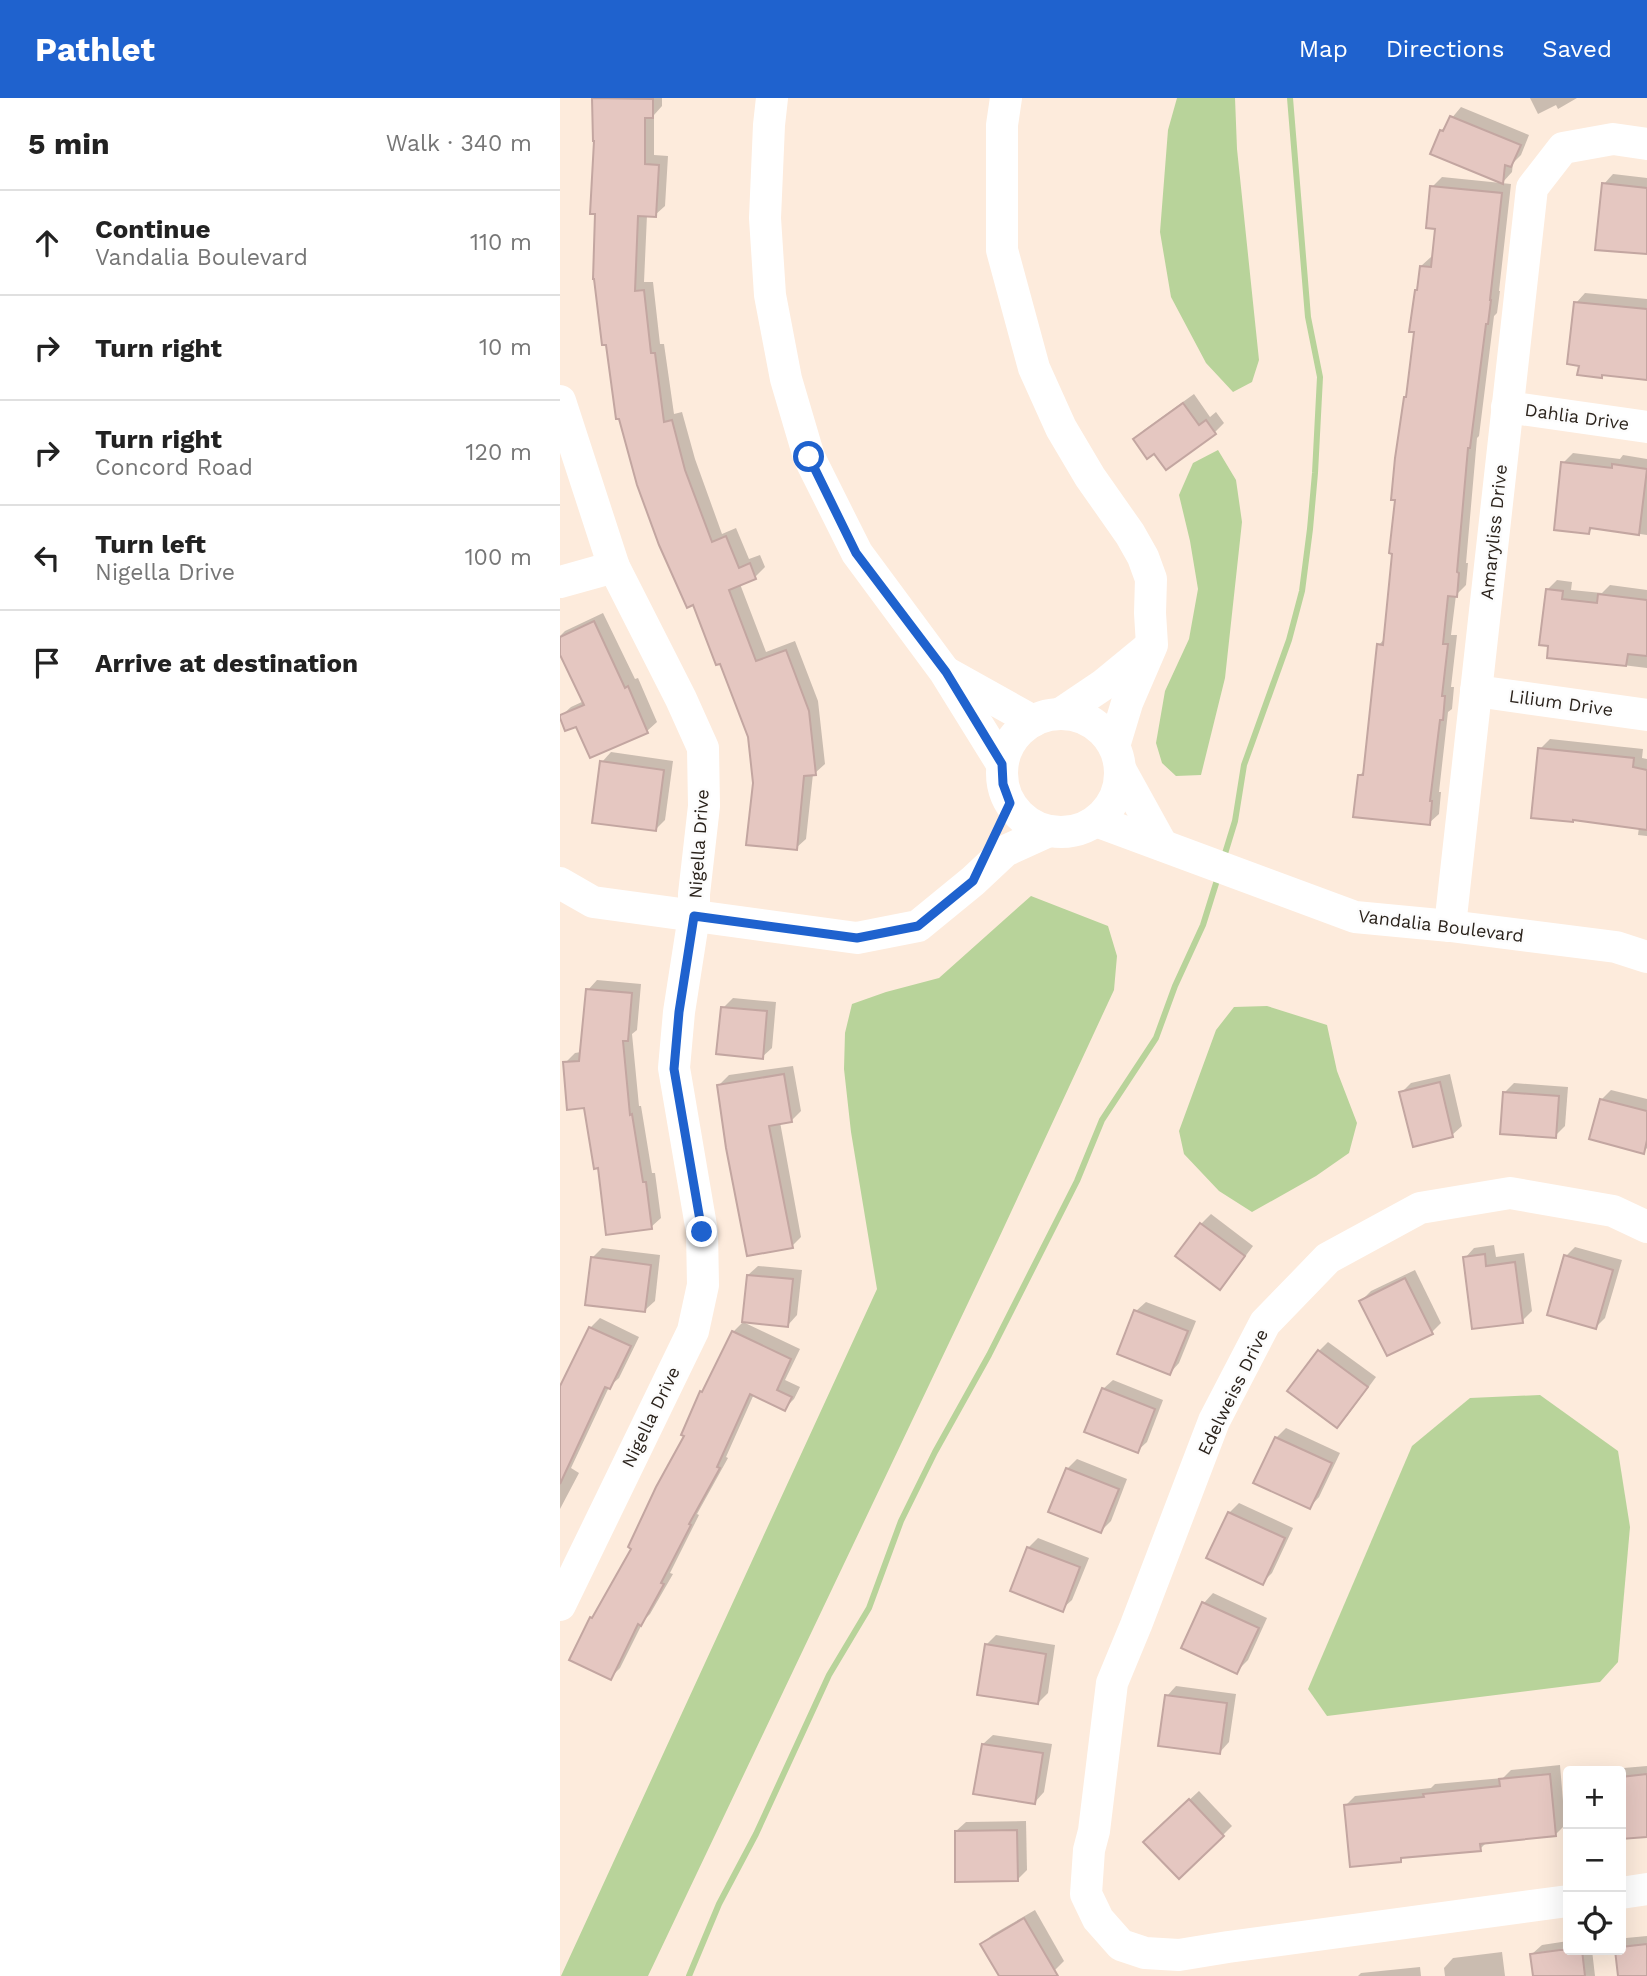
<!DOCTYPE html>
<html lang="en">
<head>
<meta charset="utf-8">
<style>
  :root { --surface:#fff; --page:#f2f2f2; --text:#222; --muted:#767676; --line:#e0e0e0; --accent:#1f62ce }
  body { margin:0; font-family:"Work Sans",sans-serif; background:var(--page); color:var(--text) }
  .controls { position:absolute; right:21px; bottom:21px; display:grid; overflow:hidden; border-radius:7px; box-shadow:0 7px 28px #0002 }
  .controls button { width:63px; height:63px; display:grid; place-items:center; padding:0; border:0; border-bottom:2px solid var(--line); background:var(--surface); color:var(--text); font:35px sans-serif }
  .stop { position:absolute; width:21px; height:21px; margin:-16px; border:5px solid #1f62ce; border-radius:50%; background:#fff }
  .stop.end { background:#1f62ce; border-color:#fff; box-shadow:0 2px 7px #0008 }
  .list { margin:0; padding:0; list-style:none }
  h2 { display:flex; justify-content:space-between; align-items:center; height:91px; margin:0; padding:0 28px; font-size:30px }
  h2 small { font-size:23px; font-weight:400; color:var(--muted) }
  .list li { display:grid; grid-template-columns:46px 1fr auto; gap:21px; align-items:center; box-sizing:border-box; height:105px; padding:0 28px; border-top:2px solid var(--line) }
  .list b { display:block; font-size:26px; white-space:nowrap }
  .list p { margin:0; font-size:23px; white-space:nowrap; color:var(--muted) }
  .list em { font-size:23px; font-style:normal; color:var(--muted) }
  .icon { flex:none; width:38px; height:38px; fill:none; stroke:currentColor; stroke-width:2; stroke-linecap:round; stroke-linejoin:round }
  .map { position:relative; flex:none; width:1087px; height:1878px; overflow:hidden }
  header { display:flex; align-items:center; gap:42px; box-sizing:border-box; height:98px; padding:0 35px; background:var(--accent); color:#fff }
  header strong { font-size:33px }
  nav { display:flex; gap:38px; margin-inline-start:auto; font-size:24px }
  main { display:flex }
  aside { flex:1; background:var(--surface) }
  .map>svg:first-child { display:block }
</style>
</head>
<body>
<header>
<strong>Pathlet</strong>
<nav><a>Map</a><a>Directions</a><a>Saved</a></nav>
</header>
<main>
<aside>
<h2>5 min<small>Walk · 340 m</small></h2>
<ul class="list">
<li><svg class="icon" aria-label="ahead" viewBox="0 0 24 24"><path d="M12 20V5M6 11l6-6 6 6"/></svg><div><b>Continue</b><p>Vandalia Boulevard</p></div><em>110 m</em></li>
<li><svg class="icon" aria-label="right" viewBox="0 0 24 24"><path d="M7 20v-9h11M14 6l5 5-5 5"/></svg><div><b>Turn right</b></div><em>10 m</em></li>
<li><svg class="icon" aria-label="right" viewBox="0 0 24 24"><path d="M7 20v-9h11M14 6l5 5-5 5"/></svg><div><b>Turn right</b><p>Concord Road</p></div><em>120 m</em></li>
<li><svg class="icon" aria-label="left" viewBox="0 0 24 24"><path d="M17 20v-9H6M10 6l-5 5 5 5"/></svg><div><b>Turn left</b><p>Nigella Drive</p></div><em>100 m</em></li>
<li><svg class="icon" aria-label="arrive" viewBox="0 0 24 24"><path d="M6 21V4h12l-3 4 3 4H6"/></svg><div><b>Arrive at destination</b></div></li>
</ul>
</aside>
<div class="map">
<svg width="1087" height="1878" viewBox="0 0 1087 1878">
  <rect width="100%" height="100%" fill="#fdebdc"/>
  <g fill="#b8d39a">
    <polygon points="617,0 675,0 677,51 699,262 692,284 673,294 646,265 611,199 600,134 608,32"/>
    <polygon points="658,352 676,382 682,424 665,580 641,677 616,678 602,665 596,645 605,593 629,541 638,491 630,443 619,397 633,365"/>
    <polygon points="471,798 548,828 557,858 554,892 438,1142 88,1878 1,1878 317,1191 291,1034 284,971 285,935 292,906 326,894 379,880"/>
    <polygon points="707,908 767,927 777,973 797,1025 789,1055 756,1078 692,1114 659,1093 624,1056 619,1033 656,932 674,909"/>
    <polygon points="980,1297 1058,1353 1070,1429 1058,1564 1040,1584 767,1618 748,1591 852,1348 910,1300"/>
  </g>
  <g fill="#0003">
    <polygon points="34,0 102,0 102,8 94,17 94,57 108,58 105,108 95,117 87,117 84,184 93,184 100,246 104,246 114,316 122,314 135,361 162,436 176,430 189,461 200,457 205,469 195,479 180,486 206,554 235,543 258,603 265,666 255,675 253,676 246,741 236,750 195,685 189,638 161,564 134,505 37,114"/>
    <polygon points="970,0 1017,0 998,11 996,7 978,16"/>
    <polygon points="901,9 969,37 961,57 953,65 952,74 943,84 881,33"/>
    <polygon points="1053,76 1087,80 1087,155 1044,86"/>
    <polygon points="882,79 951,86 939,193 940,193 937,215 934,218 919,338 917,340 906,465 908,465 906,487 896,497 891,537 897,537 891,589 894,589 892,611 888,614 879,694 881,694 879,716 869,725 799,678 805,672 819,547 825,540 845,299 848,297 861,168 871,159 874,159 877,129 872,89"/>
    <polygon points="1025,195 1087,201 1087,281 1044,275 1041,278 1016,205"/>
    <polygon points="634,296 650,319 656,314 664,325 654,335 595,353 575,342 584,332"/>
    <polygon points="1013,355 1060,361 1063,357 1087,361 1087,437 1033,429 1029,434 1003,365"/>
    <polygon points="997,482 1012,484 1011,492 1042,495 1050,487 1087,492 1087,570 989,558 987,492"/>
    <polygon points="43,515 75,581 78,580 97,624 87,633 31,657 17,626 1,618 11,609 24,603 0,553 0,538 5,533"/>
    <polygon points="990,641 1083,651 1082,660 1087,661 1087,738 1078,737 1079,729 980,651"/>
    <polygon points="51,654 113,663 105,722 95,732 42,664"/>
    <polygon points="37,882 81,886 77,932 72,936 79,1008 81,1008 92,1075 95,1075 101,1120 91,1129 39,1068 25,1009 5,965 15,955 21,954 28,892"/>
    <polygon points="173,900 216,904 212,950 202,959 163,910"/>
    <polygon points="233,968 241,1013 231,1023 220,1024 241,1139 232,1148 159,987 169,977"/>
    <polygon points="890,976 902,1028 892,1037 841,995 851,985"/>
    <polygon points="954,985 1008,989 1005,1028 995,1038 944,995"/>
    <polygon points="1051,992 1087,1001 1087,1050 1083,1054 1041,1002"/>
    <polygon points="651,1116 693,1148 669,1180 660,1189 641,1126"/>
    <polygon points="934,1147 936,1159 964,1155 972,1213 962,1223 905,1160 914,1150"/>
    <polygon points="1015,1149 1062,1162 1045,1220 1036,1229 1006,1158"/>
    <polygon points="42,1150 100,1157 95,1203 85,1212 32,1160"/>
    <polygon points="198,1168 242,1172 237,1217 228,1227 188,1177"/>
    <polygon points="855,1172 881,1225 872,1234 801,1203 811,1193"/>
    <polygon points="586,1204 636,1223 619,1265 610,1275 576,1213"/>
    <polygon points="40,1220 79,1239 59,1280 49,1289 11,1370 19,1375 0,1411 0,1288 30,1230"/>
    <polygon points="183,1224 240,1251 225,1282 240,1289 234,1301 224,1311 194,1296 166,1359 168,1360 137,1416 139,1417 110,1475 113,1476 90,1516 84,1522 60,1570 50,1580 31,1520 37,1514 73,1450 127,1338 142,1294 147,1289 173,1234"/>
    <polygon points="768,1244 816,1279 787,1318 777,1328 759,1253"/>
    <polygon points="553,1282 603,1302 587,1344 577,1353 543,1291"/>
    <polygon points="726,1330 780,1355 759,1399 750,1409 716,1340"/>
    <polygon points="517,1361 567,1381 551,1423 541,1433 507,1371"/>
    <polygon points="679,1405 733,1430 712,1475 703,1484 669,1415"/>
    <polygon points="478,1440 529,1460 512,1502 502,1511 452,1492 468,1450"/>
    <polygon points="653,1495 707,1520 688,1562 678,1572 644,1505"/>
    <polygon points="436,1537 495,1547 488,1595 478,1605 426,1547"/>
    <polygon points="616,1588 676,1596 669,1644 660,1654 607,1598"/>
    <polygon points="433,1637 492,1646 484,1694 475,1704 423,1646"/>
    <polygon points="1000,1667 1005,1727 996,1736 928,1743 920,1751 844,1758 840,1762 785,1708 795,1698 871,1690 875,1686 943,1680 951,1672"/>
    <polygon points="1087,1668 1087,1737 1061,1739 1061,1673 1051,1673 1052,1671"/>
    <polygon points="639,1693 672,1728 663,1737 595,1734"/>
    <polygon points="466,1723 467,1772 457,1782 396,1733 406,1724"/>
    <polygon points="475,1812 504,1863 495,1872 485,1878 441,1878 422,1846 432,1837"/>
    <polygon points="1087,1838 1087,1878 1060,1878 1057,1852 1061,1852 1061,1846 1066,1840"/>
    <polygon points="1008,1843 1008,1852 1032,1852 1035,1878 975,1878 972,1856 982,1847"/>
    <polygon points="942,1854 945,1878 885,1878 884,1870 893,1860"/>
    <polygon points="860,1869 861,1878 798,1878 801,1875"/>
  </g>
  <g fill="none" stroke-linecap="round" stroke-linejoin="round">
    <g stroke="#b8d39a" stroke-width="6">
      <polyline points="663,762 675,723 684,667 729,542 742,493 750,431 755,375 760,279 748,219 730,0"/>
      <polyline points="129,1878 159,1806 196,1736 269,1577 309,1510 341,1423 375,1354 429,1257 517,1083 542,1022 596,940 615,888 643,827 658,779"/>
    </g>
  </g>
  <g fill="#e5c7c1" stroke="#c3a6a1" stroke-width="2">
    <polygon points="32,0 93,1 93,20 85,20 85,66 99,67 96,119 78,118 75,193 84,192 91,255 95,255 104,324 112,322 125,372 152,444 166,438 179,470 190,465 196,481 169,492 196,563 226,552 249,613 256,677 244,678 237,752 186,747 193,685 188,639 160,566 156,567 133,507 127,510 99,447 77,387 59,321 56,321 46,247 42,247 34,181 33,181 35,116 30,116 34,43 33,43"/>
    <polygon points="890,18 961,47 951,69 945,67 943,86 870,56 880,32 883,33"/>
    <polygon points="1042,85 1087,90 1087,156 1035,152"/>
    <polygon points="870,88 942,95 930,202 931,202 928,226 926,226 910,350 908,350 897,474 899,475 897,499 888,498 883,546 888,546 882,598 885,598 883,622 880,622 870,703 872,703 870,727 793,719 798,677 803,677 817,546 823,547 832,456 829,455 835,402 831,402 835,360 844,299 846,299 854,234 849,234 855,192 857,192 860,168 871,169 875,131 866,130"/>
    <polygon points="1014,204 1087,211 1087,282 1042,277 1042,280 1017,277 1019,268 1007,266"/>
    <polygon points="623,305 639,327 646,322 656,336 606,372 594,356 587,361 573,341"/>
    <polygon points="1001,364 1052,370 1052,366 1087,371 1079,437 1030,430 1029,436 994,432"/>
    <polygon points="986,491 1003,493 1002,501 1037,505 1038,496 1087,502 1087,558 1068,556 1066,568 987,560 988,548 979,547"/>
    <polygon points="34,523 65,590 68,588 88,635 30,660 16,629 5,633 0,620 0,617 24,607 0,557 0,539"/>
    <polygon points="978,650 1074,660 1073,669 1087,672 1087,732 1013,722 1013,724 971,720"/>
    <polygon points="40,663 104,672 96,733 32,725"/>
    <polygon points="26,891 72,895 68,943 63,943 70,1017 72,1016 83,1084 86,1084 92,1131 46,1137 38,1070 34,1071 24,1010 7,1012 3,964 19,963"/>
    <polygon points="161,909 207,913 203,961 156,956"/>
    <polygon points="224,976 232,1024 209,1028 233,1150 187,1158 166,1050 157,987"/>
    <polygon points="880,984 893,1039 853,1049 839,994"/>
    <polygon points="943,994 999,998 996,1040 940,1036"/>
    <polygon points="1040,1001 1087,1013 1087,1042 1084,1056 1029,1041"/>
    <polygon points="640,1125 685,1158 660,1192 615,1158"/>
    <polygon points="925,1156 926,1168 955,1164 963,1225 912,1231 903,1159"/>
    <polygon points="1004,1157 1053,1172 1036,1231 987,1217"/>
    <polygon points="31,1159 91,1167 85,1214 25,1207"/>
    <polygon points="187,1177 233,1181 228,1229 182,1224"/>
    <polygon points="845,1180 873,1236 827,1258 799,1203"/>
    <polygon points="574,1212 628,1233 610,1277 557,1256"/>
    <polygon points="29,1229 71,1248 50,1291 45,1289 0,1386 0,1288"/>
    <polygon points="172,1233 231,1261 217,1292 232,1299 225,1313 190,1296 157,1369 160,1370 129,1426 131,1427 101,1485 104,1486 81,1528 78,1526 51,1582 9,1562 30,1519 32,1520 71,1451 68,1449 96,1389 124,1338 121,1337 140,1293 142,1294"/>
    <polygon points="758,1252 808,1289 777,1330 727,1293"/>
    <polygon points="542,1290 595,1311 578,1355 524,1334"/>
    <polygon points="715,1339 772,1365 750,1411 693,1385"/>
    <polygon points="506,1370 559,1391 541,1435 488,1414"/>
    <polygon points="668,1414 725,1440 703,1487 646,1460"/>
    <polygon points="467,1449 520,1469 503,1514 450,1493"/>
    <polygon points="642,1504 699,1530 677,1576 621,1550"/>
    <polygon points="425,1546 486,1556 478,1606 417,1597"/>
    <polygon points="605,1597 667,1605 660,1656 598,1648"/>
    <polygon points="422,1646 483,1655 475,1706 413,1696"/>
    <polygon points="990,1676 996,1738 920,1746 921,1753 841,1760 841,1764 790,1769 784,1707 864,1699 863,1696 940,1688 939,1681"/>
    <polygon points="1087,1676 1087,1739 1061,1741 1061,1679"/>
    <polygon points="629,1701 664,1738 619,1781 583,1744"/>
    <polygon points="457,1732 458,1783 395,1784 395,1733"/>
    <polygon points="464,1820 498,1878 439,1878 420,1846"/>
    <polygon points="1087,1846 1087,1878 1058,1878 1055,1852 1061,1852 1061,1849"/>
    <polygon points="1000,1852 1022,1852 1025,1878 973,1878 970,1856"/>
  </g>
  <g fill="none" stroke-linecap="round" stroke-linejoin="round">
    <g stroke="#fff" stroke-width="32">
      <polyline points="212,0 209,27 205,120 210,197 226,281 249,359 297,455 385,574 442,666"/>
      <polyline points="446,0 442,27 442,152 474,270 501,330 530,379 570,436 583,459 591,481 590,515 592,547 567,605 554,648"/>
      <polyline points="0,303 54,469 121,601 143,650 144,708 134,796 134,818 119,914 114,970 142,1134 143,1187 133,1233 0,1507"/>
      <polyline points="947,309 1087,329"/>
      <polyline points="0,484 54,469"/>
      <polyline points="387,575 473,623"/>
      <polyline points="916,593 1087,617"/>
      <polyline points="500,616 543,587 588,550"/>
      <circle cx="501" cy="675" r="59"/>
      <polyline points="560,671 602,747"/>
      <polyline points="536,723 795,819 890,828 1056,849 1087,859"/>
      <polyline points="0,785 33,804 297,840 358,828 413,783 445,753 489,733"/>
      <polyline points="890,828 972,90 1003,50 1053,41 1087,46"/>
      <polyline points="1061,1795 1087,1791"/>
      <polyline points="1008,1803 668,1849 619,1857 585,1855 561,1847 538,1821 526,1796 529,1752 534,1733 552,1585 576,1527 654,1323 705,1225 768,1160 860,1110 950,1095 1053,1113 1087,1129"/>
    </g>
  </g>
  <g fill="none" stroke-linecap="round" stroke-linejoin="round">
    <polyline stroke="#1f62ce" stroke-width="9" points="142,1134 114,971 119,914 134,818 297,840 358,828 413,783 450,705 443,686 442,666 386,574 296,455 249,359"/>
  </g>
  <g text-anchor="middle" stroke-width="5" stroke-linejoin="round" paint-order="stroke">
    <g font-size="18" fill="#2b231c" stroke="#fcfcfc">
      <text transform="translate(1017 319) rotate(8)" y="6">Dahlia Drive</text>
      <text transform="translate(934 434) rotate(-84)" y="6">Amaryliss Drive</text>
      <text transform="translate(1001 605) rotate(8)" y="6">Lilium Drive</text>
      <text transform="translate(139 746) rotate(-86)" y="6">Nigella Drive</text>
      <text transform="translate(881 828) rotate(7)" y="6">Vandalia Boulevard</text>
      <text transform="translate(673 1294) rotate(-64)" y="6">Edelweiss Drive</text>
      <text transform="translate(91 1319) rotate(-64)" y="6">Nigella Drive</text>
    </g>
  </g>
</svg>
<div class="controls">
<button>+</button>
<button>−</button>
<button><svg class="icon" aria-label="locate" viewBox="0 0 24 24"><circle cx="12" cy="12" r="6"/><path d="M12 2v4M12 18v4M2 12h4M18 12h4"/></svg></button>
</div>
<div class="stop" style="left:249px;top:359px"></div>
<div class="stop end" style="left:142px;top:1134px"></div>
</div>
</main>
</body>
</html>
